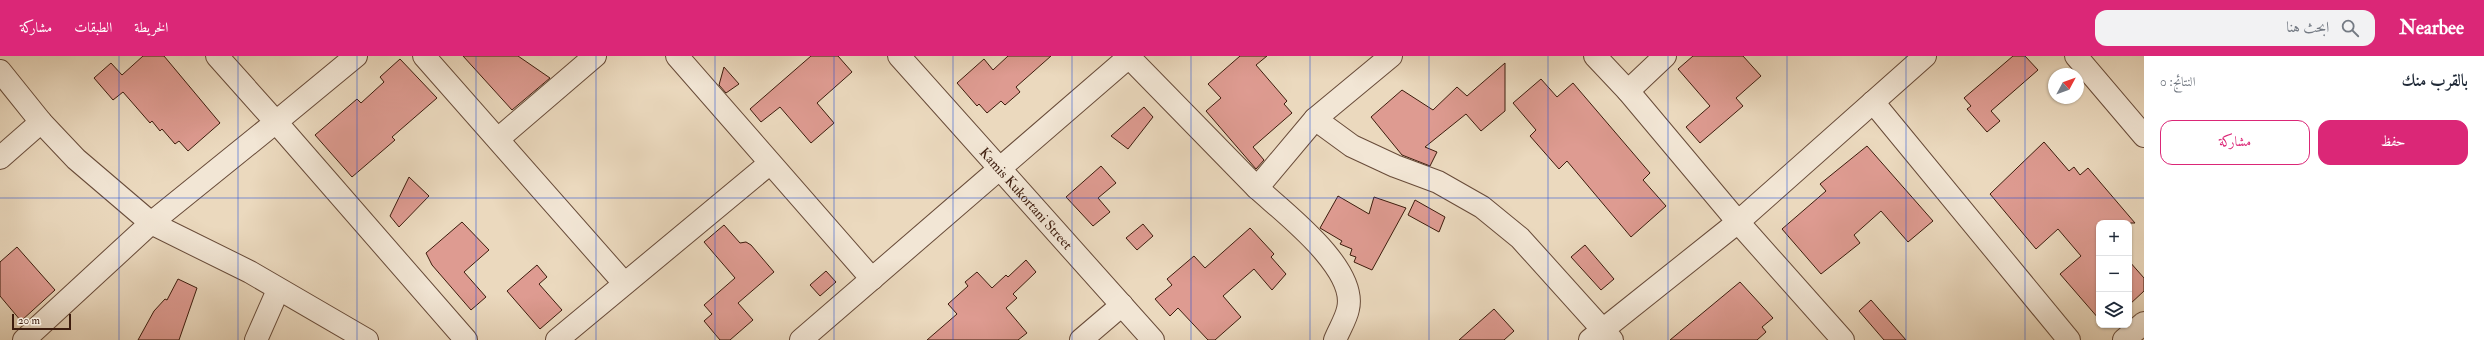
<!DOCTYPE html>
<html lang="ar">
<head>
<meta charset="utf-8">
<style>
  :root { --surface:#fff; --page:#f2f2f3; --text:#1f2937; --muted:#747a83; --line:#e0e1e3; --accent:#db2777 }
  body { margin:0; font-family:"IM FELL Double Pica",Amiri,serif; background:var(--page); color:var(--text); direction:rtl }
  .controls { position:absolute; right:12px; bottom:12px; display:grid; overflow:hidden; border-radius:8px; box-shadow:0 1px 3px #0004 }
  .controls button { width:36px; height:36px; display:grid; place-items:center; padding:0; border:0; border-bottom:1px solid var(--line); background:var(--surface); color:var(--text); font:20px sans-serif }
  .compass { position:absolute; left:2048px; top:12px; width:36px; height:36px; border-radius:50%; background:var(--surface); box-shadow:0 1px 3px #0004; rotate:49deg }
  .scale { position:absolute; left:12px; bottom:10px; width:59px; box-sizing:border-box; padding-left:4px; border:2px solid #3d1c0d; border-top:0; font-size:11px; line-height:14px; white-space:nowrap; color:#3d1c0d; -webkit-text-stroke:3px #f2e6d5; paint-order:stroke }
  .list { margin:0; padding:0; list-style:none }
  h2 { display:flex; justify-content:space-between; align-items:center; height:52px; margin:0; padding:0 16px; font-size:17px }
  h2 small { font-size:13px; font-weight:400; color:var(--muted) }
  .actions { display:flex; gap:8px; padding:12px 16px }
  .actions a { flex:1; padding:9px 0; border:1px solid var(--accent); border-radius:12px; text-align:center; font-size:14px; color:var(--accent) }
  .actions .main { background:var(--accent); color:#fff }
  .icon { flex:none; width:22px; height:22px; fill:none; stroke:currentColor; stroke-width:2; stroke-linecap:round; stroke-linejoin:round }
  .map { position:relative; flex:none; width:2144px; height:284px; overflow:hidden; direction:ltr }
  header { display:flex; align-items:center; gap:24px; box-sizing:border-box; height:56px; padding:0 20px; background:var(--accent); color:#fff }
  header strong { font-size:19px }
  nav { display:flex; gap:22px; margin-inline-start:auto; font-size:14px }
  .search { width:280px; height:36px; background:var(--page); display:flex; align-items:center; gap:10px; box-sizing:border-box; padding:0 14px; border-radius:12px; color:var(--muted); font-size:15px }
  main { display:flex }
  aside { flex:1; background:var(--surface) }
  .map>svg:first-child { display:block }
</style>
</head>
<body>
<header>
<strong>Nearbee</strong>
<div class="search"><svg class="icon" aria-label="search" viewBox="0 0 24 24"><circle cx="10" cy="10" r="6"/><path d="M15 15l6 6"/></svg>ابحث هنا</div>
<nav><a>الخريطة</a><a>الطبقات</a><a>مشاركة</a></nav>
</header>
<main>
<aside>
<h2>بالقرب منك<small>النتائج: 0</small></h2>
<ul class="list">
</ul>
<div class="actions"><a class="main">حفظ</a><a>مشاركة</a></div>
</aside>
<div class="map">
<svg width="2144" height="284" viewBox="0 0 2144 284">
  <rect width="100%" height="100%" fill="#ebd9be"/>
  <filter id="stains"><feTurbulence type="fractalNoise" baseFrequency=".005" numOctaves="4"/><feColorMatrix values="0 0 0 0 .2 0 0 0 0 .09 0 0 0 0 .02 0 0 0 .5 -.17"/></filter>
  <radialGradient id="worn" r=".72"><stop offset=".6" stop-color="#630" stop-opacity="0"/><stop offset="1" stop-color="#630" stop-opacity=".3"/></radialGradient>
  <g fill="#de9b91" stroke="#3d1c0d">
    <polygon points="143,0 164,0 220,67 188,95 179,85 175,88 162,73 160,75 152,65 150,67 123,36 113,44 94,22 111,7 122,19"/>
    <polygon points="463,0 518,0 550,22 512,54"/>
    <polygon points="811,0 838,0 852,16 817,47 834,67 811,87 780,51 761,66 750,53"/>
    <polygon points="1008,0 1051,0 1016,31 1020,36 1005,49 1001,45 987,57 979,48 977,50 957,27 984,3 993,14"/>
    <polygon points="1240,0 1267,0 1256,9 1287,45 1284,48 1292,57 1253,91 1264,104 1256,113 1206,55 1221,42 1208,28"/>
    <polygon points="1693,0 1743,0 1761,20 1736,42 1743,50 1700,87 1686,71 1710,50 1678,13"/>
    <polygon points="2013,0 2025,0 2038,14 1991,55 2000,65 1987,76 1967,53 1971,50 1964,42"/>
    <polygon points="400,3 437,42 392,81 395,84 352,121 315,79 357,43 361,47 384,26 380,21"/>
    <polygon points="1505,7 1505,55 1481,75 1466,58 1425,91 1437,96 1430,110 1402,99 1371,61 1402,34 1433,54 1457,31 1467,40"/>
    <polygon points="724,11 739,28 726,37 719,29"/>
    <polygon points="1541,23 1557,41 1573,27 1650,117 1643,124 1666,150 1631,181 1567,105 1559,113 1530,80 1536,74 1513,47"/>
    <polygon points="1144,51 1153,61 1128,93 1111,80"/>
    <polygon points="2044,86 2069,115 2074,111 2080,119 2088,112 2135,167 2099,167 2099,263 2060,218 2081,200 2058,173 2036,193 1990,138"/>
    <polygon points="1867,90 1933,165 1908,186 1881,155 1854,179 1860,187 1821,218 1782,173 1826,135 1820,128"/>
    <polygon points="1101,110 1116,127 1098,142 1110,156 1093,170 1066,141"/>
    <polygon points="409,121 429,140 399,171 390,160"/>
    <polygon points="1338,140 1369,158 1374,141 1406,152 1372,214 1354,206 1356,201 1350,199 1352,193 1340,188 1342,185 1320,172"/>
    <polygon points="1415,144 1445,161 1439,176 1408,159"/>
    <polygon points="462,166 489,194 464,216 486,241 471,254 432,209 426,197"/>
    <polygon points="1143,168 1153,180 1137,194 1126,182"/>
    <polygon points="724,169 740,187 746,186 751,189 774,216 738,247 753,264 730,284 720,284 704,265 712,258 704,249 735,222 704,186"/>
    <polygon points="1250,172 1274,198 1271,201 1286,218 1272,234 1254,213 1223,240 1241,261 1215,284 1208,284 1178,252 1170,260 1155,243 1172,229 1167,223 1194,200 1205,212"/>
    <polygon points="1585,189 1614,223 1601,234 1571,201"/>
    <polygon points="17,191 55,234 21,265 0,240 0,206"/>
    <polygon points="1026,204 1036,216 1013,238 1017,242 1006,252 1027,277 1018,284 927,284 957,258 948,248 968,230 965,226 977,216 992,232 1006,219 1008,221"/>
    <polygon points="2129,205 2144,222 2144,235 2129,249"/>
    <polygon points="537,209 547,221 539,228 562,254 540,273 507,235"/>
    <polygon points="826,215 836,226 820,240 810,229"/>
    <polygon points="178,223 197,232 179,284 138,284 154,255 165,243 167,244"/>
    <polygon points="1740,226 1773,262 1762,271 1766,276 1757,284 1670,284"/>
    <polygon points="1871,244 1906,284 1884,284 1859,255"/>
    <polygon points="1494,253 1514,275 1504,284 1459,284"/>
  </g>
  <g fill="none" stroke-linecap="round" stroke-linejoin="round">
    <g stroke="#684b39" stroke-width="24">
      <g id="minor">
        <polyline points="356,0 276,66 466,284"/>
        <polyline points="424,0 624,227"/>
        <polyline points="677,0 872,223"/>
        <path id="s1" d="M 899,0 L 1153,284"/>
        <polyline points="1595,0 1628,35 1738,166 1925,0"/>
        <polyline points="2076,0 2144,80"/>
        <polyline points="1129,1 1257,132 1315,63 1391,0"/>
        <polyline points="0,15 41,66 76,103 151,167 250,216 367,284"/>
        <polyline points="1628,35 1665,0"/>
        <polyline points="1873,46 2069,284"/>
        <polyline points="1315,63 1352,90 1395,110 1438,126 1482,151 1520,182 1612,284"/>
        <polyline points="498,83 595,0"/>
        <polyline points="0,102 41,66"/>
        <path d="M 1257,132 C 1283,156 1358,212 1348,253 C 1346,263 1339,274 1335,284"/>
        <polyline points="24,284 151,167 276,66 217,0"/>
        <polyline points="256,284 278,234"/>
        <polyline points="557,284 769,108"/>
        <polyline points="801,284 1130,0"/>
        <polyline points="1081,284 1122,249"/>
        <polyline points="1590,284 1738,166 1843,284"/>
        <polyline points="2124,284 2144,267"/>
      </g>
    </g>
    <use href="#minor" stroke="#f2e6d5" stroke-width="22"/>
  </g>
  <path fill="none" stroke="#1d4ed8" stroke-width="1" stroke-opacity="0.55" d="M 119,0 L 119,284M 238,0 L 238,284M 357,0 L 357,284M 476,0 L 476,284M 596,0 L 596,284M 715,0 L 715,284M 834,0 L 834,284M 953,0 L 953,284M 1072,0 L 1072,284M 1191,0 L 1191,284M 1310,0 L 1310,284M 1429,0 L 1429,284M 1548,0 L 1548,284M 1668,0 L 1668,284M 1787,0 L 1787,284M 1906,0 L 1906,284M 2025,0 L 2025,284M 0,142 L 2144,142"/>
  <g text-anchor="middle" stroke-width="3" stroke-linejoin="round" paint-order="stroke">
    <g font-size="14" fill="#3d1c0d" stroke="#f2e6d5">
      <text dy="5" stroke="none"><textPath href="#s1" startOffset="191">Kamis Kukortani Street</textPath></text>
    </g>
  </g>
  <rect width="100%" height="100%" filter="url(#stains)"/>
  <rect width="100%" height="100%" fill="url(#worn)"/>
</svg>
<div class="controls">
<button>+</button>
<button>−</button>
<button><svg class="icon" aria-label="layers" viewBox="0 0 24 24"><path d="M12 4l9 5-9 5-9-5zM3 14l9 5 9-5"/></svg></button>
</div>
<svg class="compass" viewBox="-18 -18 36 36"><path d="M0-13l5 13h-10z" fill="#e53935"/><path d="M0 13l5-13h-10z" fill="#747a83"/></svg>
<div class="scale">20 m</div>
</div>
</main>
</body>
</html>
